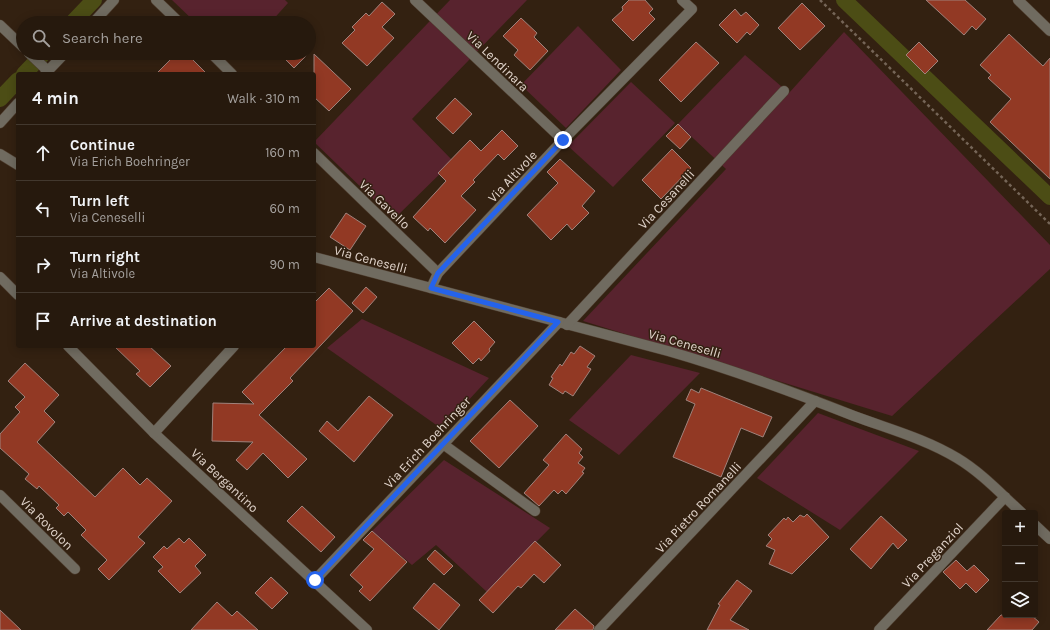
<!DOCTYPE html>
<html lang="en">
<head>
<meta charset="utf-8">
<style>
  :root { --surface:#26190d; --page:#2e2216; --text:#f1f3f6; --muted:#a4a09d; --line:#42382e }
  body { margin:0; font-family:Karla,sans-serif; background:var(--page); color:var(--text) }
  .controls { position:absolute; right:12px; bottom:12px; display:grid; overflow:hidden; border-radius:4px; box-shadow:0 2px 10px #0003 }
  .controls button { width:36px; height:36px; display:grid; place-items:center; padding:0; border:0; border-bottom:1px solid var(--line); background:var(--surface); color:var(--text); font:20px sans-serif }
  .stop { position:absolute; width:12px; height:12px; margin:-9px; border:3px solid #2563eb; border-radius:50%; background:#fff }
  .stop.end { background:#2563eb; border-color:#fff; box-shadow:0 1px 4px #0008 }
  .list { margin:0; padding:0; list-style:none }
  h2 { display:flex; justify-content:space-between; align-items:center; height:52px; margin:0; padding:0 16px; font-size:17px }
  h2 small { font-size:13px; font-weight:400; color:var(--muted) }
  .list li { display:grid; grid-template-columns:26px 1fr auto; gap:12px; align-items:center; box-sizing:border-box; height:56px; padding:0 16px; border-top:1px solid var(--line) }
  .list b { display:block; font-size:15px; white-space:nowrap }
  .list p { margin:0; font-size:13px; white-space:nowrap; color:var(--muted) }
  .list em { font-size:13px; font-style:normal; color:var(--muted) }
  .icon { flex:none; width:22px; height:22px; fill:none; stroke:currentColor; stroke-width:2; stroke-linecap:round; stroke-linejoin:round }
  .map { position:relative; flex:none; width:1050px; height:630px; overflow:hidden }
  .search { position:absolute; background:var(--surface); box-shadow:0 2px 10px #0003; left:16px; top:16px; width:300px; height:44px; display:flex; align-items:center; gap:10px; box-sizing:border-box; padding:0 14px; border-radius:22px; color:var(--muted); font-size:15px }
  .panel { position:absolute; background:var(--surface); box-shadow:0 2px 10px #0003; left:16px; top:72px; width:300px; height:276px; border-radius:4px }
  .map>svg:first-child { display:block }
</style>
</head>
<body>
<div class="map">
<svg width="1050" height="630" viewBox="0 0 1050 630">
  <rect width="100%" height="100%" fill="#332111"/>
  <g fill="#58232e">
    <polygon points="172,0 285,0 288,3 270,23 196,23"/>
    <polygon points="450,0 527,0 412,119 453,161 394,219 314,142"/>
    <polygon points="578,26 621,70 566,128 521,85"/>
    <polygon points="844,32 1050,245 1050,269 892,416 583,321 726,169 678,124 745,55 789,93"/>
    <polygon points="631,82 675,123 613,187 568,146"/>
    <polygon points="362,319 489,378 442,429 327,348"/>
    <polygon points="631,355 700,373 619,455 569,420"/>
    <polygon points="818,413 919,451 840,530 757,478"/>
    <polygon points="444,460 550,528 487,592 436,545 412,565 372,531"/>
  </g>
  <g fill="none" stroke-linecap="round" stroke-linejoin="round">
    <g stroke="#4c4d15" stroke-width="16">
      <polyline points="844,0 1050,197"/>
      <polyline points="72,23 94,0"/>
      <polyline points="24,74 44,53"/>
      <polyline points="0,99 18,80"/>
    </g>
  </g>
  <g fill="#923924" stroke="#a0827b">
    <polygon points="629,0 645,0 653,9 649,13 655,19 633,41 612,20 623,10 622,7"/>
    <polygon points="926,0 965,0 986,19 976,30 972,26 964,35"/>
    <polygon points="382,2 395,14 382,27 394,38 367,66 342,43 355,30 352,27 366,13 369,16"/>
    <polygon points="802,3 825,26 800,50 778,28"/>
    <polygon points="735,9 741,16 746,12 759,25 750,35 747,32 737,43 719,25"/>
    <polygon points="521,18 537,33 534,37 548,51 530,70 514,55 518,50 503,36"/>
    <polygon points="1009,34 1043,66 1050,58 1050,179 990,122 1011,99 988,78 991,75 980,65"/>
    <polygon points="696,42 719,63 681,102 659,80"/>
    <polygon points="919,42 938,61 925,74 906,55"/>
    <polygon points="177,53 186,53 207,74 156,74"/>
    <polygon points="279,53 309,53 294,68"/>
    <polygon points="314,54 351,89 329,111 314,97"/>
    <polygon points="455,98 472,114 453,134 436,118"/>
    <polygon points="678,124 691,137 680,149 666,136"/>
    <polygon points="502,130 518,146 504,160 498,154 473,180 475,182 461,196 476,210 445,243 430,228 428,231 413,217 446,181 438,173 470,140 481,151"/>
    <polygon points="672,149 691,168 661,199 642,180"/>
    <polygon points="560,159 595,191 582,206 589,213 572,230 567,224 551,240 527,215 558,183 547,172"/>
    <polygon points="346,213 366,226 350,250 330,237"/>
    <polygon points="366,287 377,297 363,313 352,303"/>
    <polygon points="329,288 353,311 290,378 293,381 259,415 307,459 288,478 263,453 247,470 236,460 253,442 212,441 213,403 254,404 242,392 287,346 314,346 314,303"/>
    <polygon points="474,321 495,342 489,349 490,351 481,361 479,358 473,364 452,343"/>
    <polygon points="114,346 149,346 171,366 150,387 136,374 140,371"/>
    <polygon points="580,346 595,356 587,367 591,369 573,396 565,391 563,394 549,385 553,378 551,377 560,364 562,366 571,352 574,354"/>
    <polygon points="25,363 59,395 44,411 55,422 37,442 95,497 123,468 140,485 147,478 172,501 138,537 145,543 109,580 98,569 107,560 81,535 86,530 68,512 64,516 56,508 59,505 39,486 37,489 25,479 29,474 0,448 0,434 20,412 15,407 25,397 8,381"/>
    <polygon points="701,388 772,417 763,437 741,428 721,477 673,457 695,404 686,400 691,389 699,393"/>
    <polygon points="369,396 393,415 354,462 319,431 327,421 338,431"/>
    <polygon points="510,400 538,426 499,468 470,441"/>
    <polygon points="566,434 582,449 579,453 583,457 578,463 585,468 582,472 584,473 566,494 562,490 558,494 554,490 539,506 524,493 549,465 543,460"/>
    <polygon points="302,506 335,537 321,552 287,521"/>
    <polygon points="807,514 829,537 792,574 769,564 775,550 766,546 772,539 768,535 784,518 786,520 788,517 793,522 800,515 804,517"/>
    <polygon points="881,516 907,540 898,549 893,543 871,569 850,549"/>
    <polygon points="372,531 407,562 370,601 359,591 363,587 350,575 374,549 363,540"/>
    <polygon points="179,538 184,543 189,538 206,555 195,566 201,573 180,593 158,571 163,567 153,557 164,546 167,549"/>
    <polygon points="535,541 561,565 544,583 534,574 521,588 518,586 493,613 479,600"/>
    <polygon points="435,550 453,566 444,575 427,559"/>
    <polygon points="956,560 967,571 974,565 989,580 976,593 966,583 960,589 943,572"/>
    <polygon points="271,577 288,593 272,609 255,593"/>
    <polygon points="737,580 752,591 730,620 749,630 707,630 720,605 718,604"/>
    <polygon points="434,583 460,605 439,630 413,608"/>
    <polygon points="217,602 232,616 237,611 258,630 191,630"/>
    <polygon points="575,609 594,626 593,630 555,630"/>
    <polygon points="0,610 21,630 0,630"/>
    <polygon points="1001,615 1031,615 1039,622 1032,630 987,630"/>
  </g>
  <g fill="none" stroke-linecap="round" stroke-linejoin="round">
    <g stroke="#4f3e2f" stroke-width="11">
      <g id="minor">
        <polyline points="156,0 180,23"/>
        <polyline points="415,0 563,140"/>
        <polyline points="1018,0 1050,31"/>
        <polyline points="93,23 114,0"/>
        <polyline points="0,25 23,47"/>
        <polyline points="29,53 48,71"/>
        <polyline points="211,53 232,74"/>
        <polyline points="45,74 65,53"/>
        <polyline points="0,123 18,103"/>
        <polyline points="314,153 438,273"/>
        <polyline points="0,154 18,165"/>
        <path d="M 314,257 L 668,351 C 731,369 793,392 854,416 C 889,429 926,439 957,458 C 982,473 1001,494 1022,513"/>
        <polyline points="0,277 18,295"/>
        <polyline points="431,288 438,273 563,140 692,9 682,0"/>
        <polyline points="567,325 784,91"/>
        <polyline points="68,346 154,433 367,630"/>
        <polyline points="154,433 234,346"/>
        <polyline points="443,444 535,511"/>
        <polyline points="0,495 75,569"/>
        <polyline points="1035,525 1050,539"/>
        <polyline points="315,580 559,322"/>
        <polyline points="599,630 815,401"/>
        <polyline points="879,630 1005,497"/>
      </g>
    </g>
    <polyline stroke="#756557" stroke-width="2.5" stroke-dasharray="3 3" stroke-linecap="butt" points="820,0 1050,224"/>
    <use href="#minor" stroke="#706b60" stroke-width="10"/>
  </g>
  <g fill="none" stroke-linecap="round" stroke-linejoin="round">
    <polyline stroke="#2563eb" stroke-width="5" points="315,580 558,322 431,288 438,273 563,140"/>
  </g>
  <g text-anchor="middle" stroke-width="3" stroke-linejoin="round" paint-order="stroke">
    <g font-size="13" fill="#e1d4cb" stroke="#332111">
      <text transform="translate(498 61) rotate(44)" y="5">Via Lendinara</text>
      <text transform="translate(512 176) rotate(-47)" y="5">Via Altivole</text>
      <text transform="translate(666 199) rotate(-47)" y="5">Via Cesanelli</text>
      <text transform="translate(385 204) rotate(44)" y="5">Via Gavello</text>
      <text transform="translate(371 259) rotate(15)" y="5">Via Ceneselli</text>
      <text transform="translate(685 343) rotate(16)" y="5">Via Ceneselli</text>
      <text transform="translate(427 442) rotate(-47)" y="5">Via Erich Boehringer</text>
      <text transform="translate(225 480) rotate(43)" y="5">Via Bergantino</text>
      <text transform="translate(698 507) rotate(-47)" y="5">Via Pietro Romanelli</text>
      <text transform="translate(47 523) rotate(45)" y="5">Via Rovolon</text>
      <text transform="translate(932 555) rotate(-47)" y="5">Via Preganziol</text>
    </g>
  </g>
</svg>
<div class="controls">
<button>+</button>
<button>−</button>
<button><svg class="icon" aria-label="layers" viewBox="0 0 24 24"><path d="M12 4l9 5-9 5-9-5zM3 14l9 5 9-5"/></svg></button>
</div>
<div class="stop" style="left:315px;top:580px"></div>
<div class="stop end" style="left:563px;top:140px"></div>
<div class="search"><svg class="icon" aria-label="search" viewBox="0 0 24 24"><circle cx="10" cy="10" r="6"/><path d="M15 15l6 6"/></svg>Search here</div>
<section class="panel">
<h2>4 min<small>Walk · 310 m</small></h2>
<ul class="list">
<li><svg class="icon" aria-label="ahead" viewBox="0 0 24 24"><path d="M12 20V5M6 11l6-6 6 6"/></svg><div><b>Continue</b><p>Via Erich Boehringer</p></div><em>160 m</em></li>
<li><svg class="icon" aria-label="left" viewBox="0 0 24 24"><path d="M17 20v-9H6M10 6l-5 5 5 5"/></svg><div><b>Turn left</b><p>Via Ceneselli</p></div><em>60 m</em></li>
<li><svg class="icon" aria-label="right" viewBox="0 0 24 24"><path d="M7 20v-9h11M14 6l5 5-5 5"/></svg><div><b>Turn right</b><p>Via Altivole</p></div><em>90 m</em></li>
<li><svg class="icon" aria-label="arrive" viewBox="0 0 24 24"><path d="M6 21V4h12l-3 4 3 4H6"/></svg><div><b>Arrive at destination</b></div></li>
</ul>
</section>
</div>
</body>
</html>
